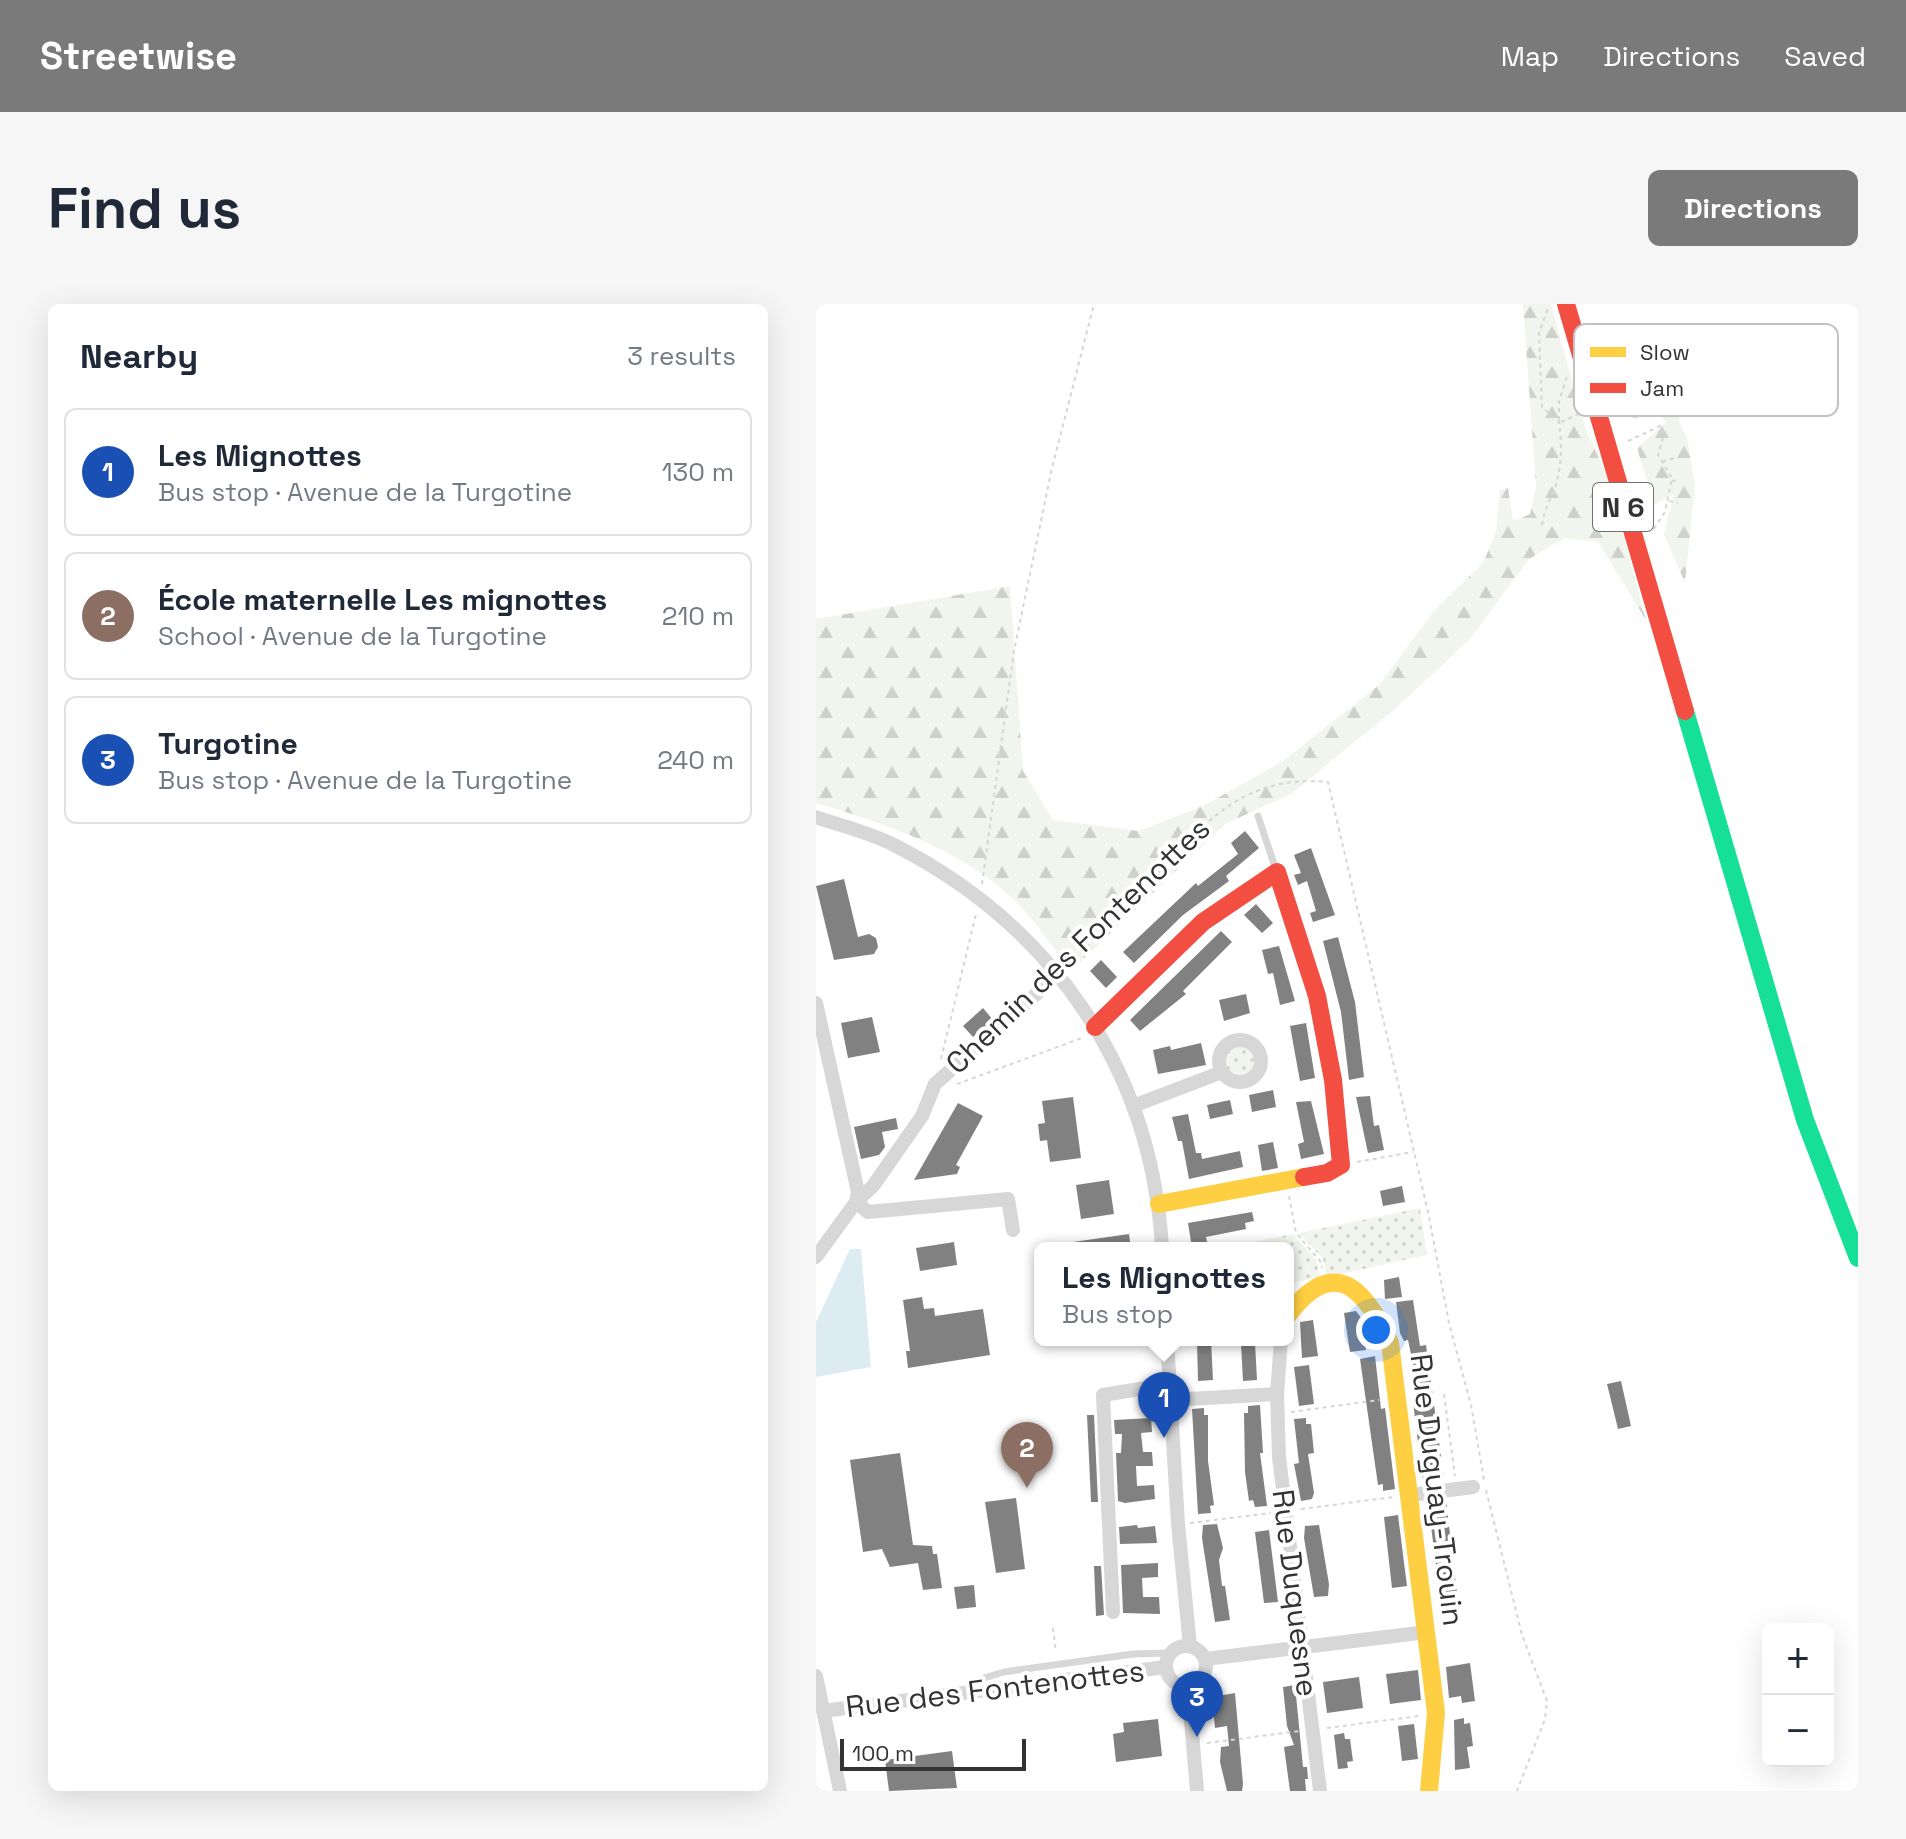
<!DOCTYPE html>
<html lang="en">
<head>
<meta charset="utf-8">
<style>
  :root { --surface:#fff; --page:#f6f6f7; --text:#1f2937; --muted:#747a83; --line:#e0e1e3; --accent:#7a7a7a }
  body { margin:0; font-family:"Space Grotesk",sans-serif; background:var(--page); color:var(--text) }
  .controls { position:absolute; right:24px; bottom:24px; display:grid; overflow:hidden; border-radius:12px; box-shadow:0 8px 32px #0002 }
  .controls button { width:72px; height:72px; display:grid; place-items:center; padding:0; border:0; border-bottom:2px solid var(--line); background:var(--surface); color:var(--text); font:40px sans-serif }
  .scale { position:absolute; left:24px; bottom:20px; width:186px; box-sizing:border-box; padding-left:8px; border:4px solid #333; border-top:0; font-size:22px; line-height:28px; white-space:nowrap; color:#333; -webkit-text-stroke:6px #fff; paint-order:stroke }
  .you { position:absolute; left:560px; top:1026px; width:28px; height:28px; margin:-20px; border:6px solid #fff; border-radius:50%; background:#1a73e8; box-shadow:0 0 0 12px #1a73e833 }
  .badge { display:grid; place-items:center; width:52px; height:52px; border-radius:50%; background:var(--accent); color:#fff; font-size:26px; font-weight:700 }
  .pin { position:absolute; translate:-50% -66px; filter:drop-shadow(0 2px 4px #0008) }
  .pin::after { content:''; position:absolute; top:42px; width:28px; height:24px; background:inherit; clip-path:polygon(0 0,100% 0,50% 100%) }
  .popup { position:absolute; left:218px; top:938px; width:260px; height:104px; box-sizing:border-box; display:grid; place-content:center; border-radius:12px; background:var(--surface); filter:drop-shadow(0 2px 6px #0005); font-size:26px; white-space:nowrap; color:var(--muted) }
  .popup b { font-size:30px; color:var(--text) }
  .popup::after { content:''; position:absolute; left:50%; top:100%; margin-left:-16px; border:16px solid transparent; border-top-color:var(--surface) }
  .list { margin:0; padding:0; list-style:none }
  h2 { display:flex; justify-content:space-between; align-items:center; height:104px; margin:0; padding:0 32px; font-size:34px }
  h2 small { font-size:26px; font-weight:400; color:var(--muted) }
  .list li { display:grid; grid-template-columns:52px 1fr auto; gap:24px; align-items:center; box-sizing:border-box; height:128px; margin:0 16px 16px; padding:0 16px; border:2px solid var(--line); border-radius:12px }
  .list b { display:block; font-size:30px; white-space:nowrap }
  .list p { margin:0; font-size:26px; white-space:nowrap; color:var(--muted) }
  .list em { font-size:26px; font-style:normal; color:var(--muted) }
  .map { position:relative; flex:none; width:1042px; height:1487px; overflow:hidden; border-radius:12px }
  header { display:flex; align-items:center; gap:48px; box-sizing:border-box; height:112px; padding:0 40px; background:var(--accent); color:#fff }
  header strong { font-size:38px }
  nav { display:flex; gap:44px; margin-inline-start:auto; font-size:28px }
  .intro { display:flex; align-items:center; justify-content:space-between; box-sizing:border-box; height:192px; padding:0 48px }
  h1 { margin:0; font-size:56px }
  .button { padding:20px 36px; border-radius:12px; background:var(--accent); color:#fff; font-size:28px; font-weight:700 }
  main { display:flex; gap:48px; padding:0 48px }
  aside { flex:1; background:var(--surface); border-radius:12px; box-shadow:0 8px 32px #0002 }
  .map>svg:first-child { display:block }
</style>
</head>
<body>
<header>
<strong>Streetwise</strong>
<nav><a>Map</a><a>Directions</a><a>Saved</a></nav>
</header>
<div class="intro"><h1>Find us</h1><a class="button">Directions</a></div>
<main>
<aside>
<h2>Nearby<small>3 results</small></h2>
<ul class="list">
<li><span class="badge" style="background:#1a4fb4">1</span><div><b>Les Mignottes</b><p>Bus stop · Avenue de la Turgotine</p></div><em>130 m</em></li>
<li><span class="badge" style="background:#8d6e63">2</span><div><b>École maternelle Les mignottes</b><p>School · Avenue de la Turgotine</p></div><em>210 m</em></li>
<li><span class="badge" style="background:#1a4fb4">3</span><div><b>Turgotine</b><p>Bus stop · Avenue de la Turgotine</p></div><em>240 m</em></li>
</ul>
</aside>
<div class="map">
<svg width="1042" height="1487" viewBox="0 0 1042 1487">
  <defs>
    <pattern id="grass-dots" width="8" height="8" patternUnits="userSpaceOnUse" patternTransform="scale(2)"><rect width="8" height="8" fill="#f1f5ed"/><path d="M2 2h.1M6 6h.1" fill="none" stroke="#cfd2cc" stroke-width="1.8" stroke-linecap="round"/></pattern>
    <pattern id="forest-firs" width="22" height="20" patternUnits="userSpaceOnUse" patternTransform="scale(2)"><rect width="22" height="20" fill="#f1f5ed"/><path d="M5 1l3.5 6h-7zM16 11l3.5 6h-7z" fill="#cfd2cc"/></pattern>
  </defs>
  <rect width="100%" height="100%" fill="#fff"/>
  <g fill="url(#grass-dots)">
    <circle cx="424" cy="756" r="15"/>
    <polygon points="604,904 611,951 511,973 507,955 483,929"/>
    <polygon points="477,930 501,957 504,973 472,980 472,944 406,944"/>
  </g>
  <g fill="url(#forest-firs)">
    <path d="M 707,0 L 735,0 L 770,127 L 791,171 L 830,316 L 782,238 L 749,234 L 713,255 L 654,335 L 580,404 L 475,490 L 409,520 L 255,667 C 239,647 224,624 206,604 C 154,548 71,520 0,499 L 0,315 L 194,282 L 207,467 L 237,516 L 323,527 L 389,501 L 467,457 L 563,381 L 617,308 L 667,259 L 680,228 L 684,186 L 692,184 L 697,217 L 714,210 L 720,183 Z"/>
    <polygon points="802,74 856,100 871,134 879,181 869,279 848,230 858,190 838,201 821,144 850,118 840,107 817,115 797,92"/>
  </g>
  <polygon fill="#ddebf3" points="34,945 45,945 55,1063 0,1073 0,1018"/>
  <g fill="#818181">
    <polygon points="429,527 443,544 410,572 413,577 367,611 318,659 307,648 380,579 382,582 422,550 415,539"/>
    <polygon points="495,544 519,611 497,618 494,609 500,607 491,577 482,581 478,571 485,569 478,551"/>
    <polygon points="28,575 42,633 53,630 60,634 62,643 58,650 18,656 0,582"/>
    <polygon points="440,600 457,619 446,629 428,611"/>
    <polygon points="405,627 416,638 367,687 370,690 324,727 314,716"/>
    <polygon points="522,633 539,698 548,773 533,776 525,708 507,637"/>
    <polygon points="463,642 479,697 464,701 457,669 452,670 446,646"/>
    <polygon points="285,656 301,673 290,684 274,667"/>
    <polygon points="430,690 434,709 408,717 403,696"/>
    <polygon points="167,704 177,716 157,733 147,722"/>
    <polygon points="56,713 64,748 32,754 25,719"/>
    <polygon points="490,719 499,774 484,777 474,722"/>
    <polygon points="385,739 390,761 342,770 337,746 354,742 355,746"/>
    <polygon points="457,786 460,803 436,808 433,791"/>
    <polygon points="554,792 558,822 563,821 568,846 552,849 540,793"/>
    <polygon points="257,793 265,854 234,858 231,836 224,837 222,820 229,819 226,797"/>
    <polygon points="414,796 417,810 394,815 391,801"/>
    <polygon points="495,797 508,850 485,855 482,840 488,838 480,798"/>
    <polygon points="142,799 167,812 140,861 144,863 141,870 98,876"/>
    <polygon points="372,810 380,849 385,849 386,855 424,847 427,863 373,875 366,837 362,837 356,813"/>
    <polygon points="80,814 82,825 66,828 69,843 63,851 45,855 38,823"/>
    <polygon points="457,838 462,864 446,867 442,841"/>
    <polygon points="293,876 298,910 265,915 260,881"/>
    <polygon points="586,882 589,898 567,902 564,887"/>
    <polygon points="436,908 438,917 429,919 430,925 390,933 392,942 376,944 372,919"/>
    <polygon points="313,930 315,944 257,944 257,938"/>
    <polygon points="138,938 141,961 104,967 100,944"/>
    <polygon points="583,973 586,993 569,995 568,976"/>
    <polygon points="106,993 108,1005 118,1004 119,1012 167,1005 174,1051 92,1064 90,1047 94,1047 87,996"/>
    <polygon points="597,996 604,1042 610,1041 628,1175 607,1179 597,1098 602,1095 600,1074 592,1036 588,1037 584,1029 580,998"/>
    <polygon points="540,1007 546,1015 550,1046 534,1048 528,1009"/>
    <polygon points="497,1016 502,1052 486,1054 484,1018"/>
    <polygon points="395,1036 397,1076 382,1077 381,1037"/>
    <polygon points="439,1039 441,1076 427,1077 425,1040"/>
    <polygon points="559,1052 565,1105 569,1104 579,1185 567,1187 567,1180 562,1181 544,1055"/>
    <polygon points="493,1061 498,1100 483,1102 478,1063"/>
    <polygon points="805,1077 815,1122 802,1125 791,1080"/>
    <polygon points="444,1101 447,1149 444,1149 451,1202 439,1203 437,1196 433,1197 429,1168 428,1109 432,1109 432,1102"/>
    <polygon points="388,1104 388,1111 392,1111 392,1157 398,1201 394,1202 395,1209 382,1210 376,1105"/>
    <polygon points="271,1111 278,1111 282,1198 275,1198"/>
    <polygon points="335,1114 336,1128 325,1129 327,1148 336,1148 337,1162 320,1162 321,1182 338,1181 339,1195 309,1199 302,1197 300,1149 305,1149 306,1130 299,1130 298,1116"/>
    <polygon points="490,1114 490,1120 495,1120 498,1149 492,1150 498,1189 496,1195 485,1197 478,1160 483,1159 478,1115"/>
    <polygon points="84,1149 97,1241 116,1242 117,1250 121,1250 126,1284 107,1286 102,1259 74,1263 66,1245 47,1248 34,1156"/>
    <polygon points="200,1194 209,1265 180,1269 169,1198"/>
    <polygon points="630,1197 641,1289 624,1291 612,1199"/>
    <polygon points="582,1211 591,1282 576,1284 568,1213"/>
    <polygon points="401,1220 407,1244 403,1256 406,1282 409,1282 414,1316 399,1318 386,1234 387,1221"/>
    <polygon points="321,1221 322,1224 339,1222 341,1239 304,1240 303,1223"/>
    <polygon points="503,1221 513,1280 512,1292 498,1293 488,1234 489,1222"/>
    <polygon points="453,1226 462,1298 448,1299 439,1228"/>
    <polygon points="342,1259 342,1273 326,1274 327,1293 343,1293 344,1310 307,1309 305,1261"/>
    <polygon points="278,1262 285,1262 288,1311 280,1312"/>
    <polygon points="158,1281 160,1303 141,1305 138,1283"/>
    <polygon points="654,1359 659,1397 646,1399 645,1392 633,1394 630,1363"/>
    <polygon points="602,1366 605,1396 574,1400 570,1370"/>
    <polygon points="543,1373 547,1404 511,1409 507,1378"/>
    <polygon points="479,1381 487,1463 491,1463 492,1475 489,1475 490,1487 474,1487 468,1443 478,1441 471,1422 467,1383"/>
    <polygon points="419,1389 427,1480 426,1487 411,1487 404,1458 405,1443 413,1442 411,1422 399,1424 396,1393"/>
    <polygon points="648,1414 648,1420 654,1419 657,1442 651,1443 654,1464 639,1466 638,1416"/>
    <polygon points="342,1415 346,1452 300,1458 297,1430 308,1428 307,1419"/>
    <polygon points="598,1420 602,1455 586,1457 582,1422"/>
    <polygon points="528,1429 529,1435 534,1435 537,1457 531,1458 532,1464 522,1465 518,1431"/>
    <polygon points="136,1447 141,1484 73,1487 69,1456"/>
  </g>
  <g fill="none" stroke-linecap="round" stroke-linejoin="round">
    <g stroke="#d6d6d6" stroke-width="2" stroke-dasharray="4 4" stroke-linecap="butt">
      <polyline points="743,116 743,98 751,72"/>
      <polyline points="745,118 765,109"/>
      <polyline points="812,137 844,122 848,130 842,151 856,174 849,208 837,226"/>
      <polyline points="846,158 858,154"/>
      <polyline points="856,177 863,176"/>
      <polyline points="853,197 862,199"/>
      <path d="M 726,221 C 728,206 734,197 739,184 C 746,162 746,140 743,118 L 726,103 L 723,29 L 732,4"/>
      <polyline points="166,580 198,347 236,164 278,0"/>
      <path d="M 253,660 C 276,637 300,615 322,591 C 379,532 418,469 512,478 L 612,908 L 633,1019 L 655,1101 L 668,1176"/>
      <polyline points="125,755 160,610"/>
      <polyline points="141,780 266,734"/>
      <polyline points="541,858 597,848"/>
      <polyline points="473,892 480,929 504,957 506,964"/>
      <polyline points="628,1090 639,1172"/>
      <polyline points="475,1108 563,1096"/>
      <polyline points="670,1186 706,1331 731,1397 729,1415 701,1487"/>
      <polyline points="485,1205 578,1193"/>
      <polyline points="374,1219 455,1209"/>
      <polyline points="237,1324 240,1348"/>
      <polyline points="511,1424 603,1412"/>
      <polyline points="391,1439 484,1427"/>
    </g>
    <g stroke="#d7d7d7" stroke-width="7">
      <polyline points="442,512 460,566"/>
      <polyline points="156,1387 168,1374 188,1368 317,1350 354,1349"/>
    </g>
    <g stroke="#d7d7d7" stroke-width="14">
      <path d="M 0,513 C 26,522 56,529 80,542 C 238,623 336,767 346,944"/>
      <polyline points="0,699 42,888 40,898"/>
      <circle cx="424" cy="757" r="21"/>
      <polyline points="317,802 406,768"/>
      <polyline points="40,898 52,908 192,895 197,926"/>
      <polyline points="0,953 40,898 57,882 106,812 119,780 244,669"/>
      <polyline points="351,1036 362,1220 374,1342"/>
      <polyline points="465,1036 461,1090 463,1153 504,1487"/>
      <polyline points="355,1096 461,1090"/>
      <polyline points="595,1191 657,1183"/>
      <polyline points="297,1308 287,1091 354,1080"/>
      <circle cx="370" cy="1362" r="20"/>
      <polyline points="389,1355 611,1328"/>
      <polyline points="0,1372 24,1487"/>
      <polyline points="372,1382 381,1487"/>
      <polyline points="7,1407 350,1363"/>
    </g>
    <polyline stroke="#16e098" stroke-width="18" points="869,407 989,816 1042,954"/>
    <g stroke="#ffcf43" stroke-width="18">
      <polyline points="343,900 488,873"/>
      <path d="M 472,1011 C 518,950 549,984 574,1039 L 620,1409 L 613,1487"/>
    </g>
    <g stroke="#f24e42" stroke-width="18">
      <polyline points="750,0 869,407"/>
      <polyline points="279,723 387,618 461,568 501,692 517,776 525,861 511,869 488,873"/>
    </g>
  </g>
  <g text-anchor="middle" stroke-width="8" stroke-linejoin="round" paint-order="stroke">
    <rect fill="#fff" stroke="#707070" stroke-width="2" x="777" y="179" width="60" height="48" rx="6"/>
    <g font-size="28" font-weight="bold" fill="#333">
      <text x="807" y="213">N 6</text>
    </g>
    <g font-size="30" fill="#333" stroke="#fff">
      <text transform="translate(262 642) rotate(-44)" y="10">Chemin des Fontenottes</text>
      <text transform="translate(621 1186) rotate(83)" y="10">Rue Duguay-Trouin</text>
      <text transform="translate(479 1289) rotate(83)" y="10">Rue Duquesne</text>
      <text transform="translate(179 1385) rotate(-7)" y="10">Rue des Fontenottes</text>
    </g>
  </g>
  <rect x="758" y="20" width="264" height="92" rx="12" fill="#fff" stroke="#c2c2c2" stroke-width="2"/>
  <rect x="774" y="43" width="36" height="10" fill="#ffcf43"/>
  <rect x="774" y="79" width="36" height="10" fill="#f24e42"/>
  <g font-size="22" fill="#333">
    <text x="824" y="56">Slow</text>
    <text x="824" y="92">Jam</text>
  </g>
</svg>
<div class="controls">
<button>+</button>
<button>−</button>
</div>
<div class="scale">100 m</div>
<div class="you"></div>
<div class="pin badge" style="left:348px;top:1134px;background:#1a4fb4">1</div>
<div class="popup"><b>Les Mignottes</b>Bus stop</div>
<div class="pin badge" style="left:211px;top:1184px;background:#8d6e63">2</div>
<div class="pin badge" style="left:381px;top:1433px;background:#1a4fb4">3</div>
</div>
</main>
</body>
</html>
